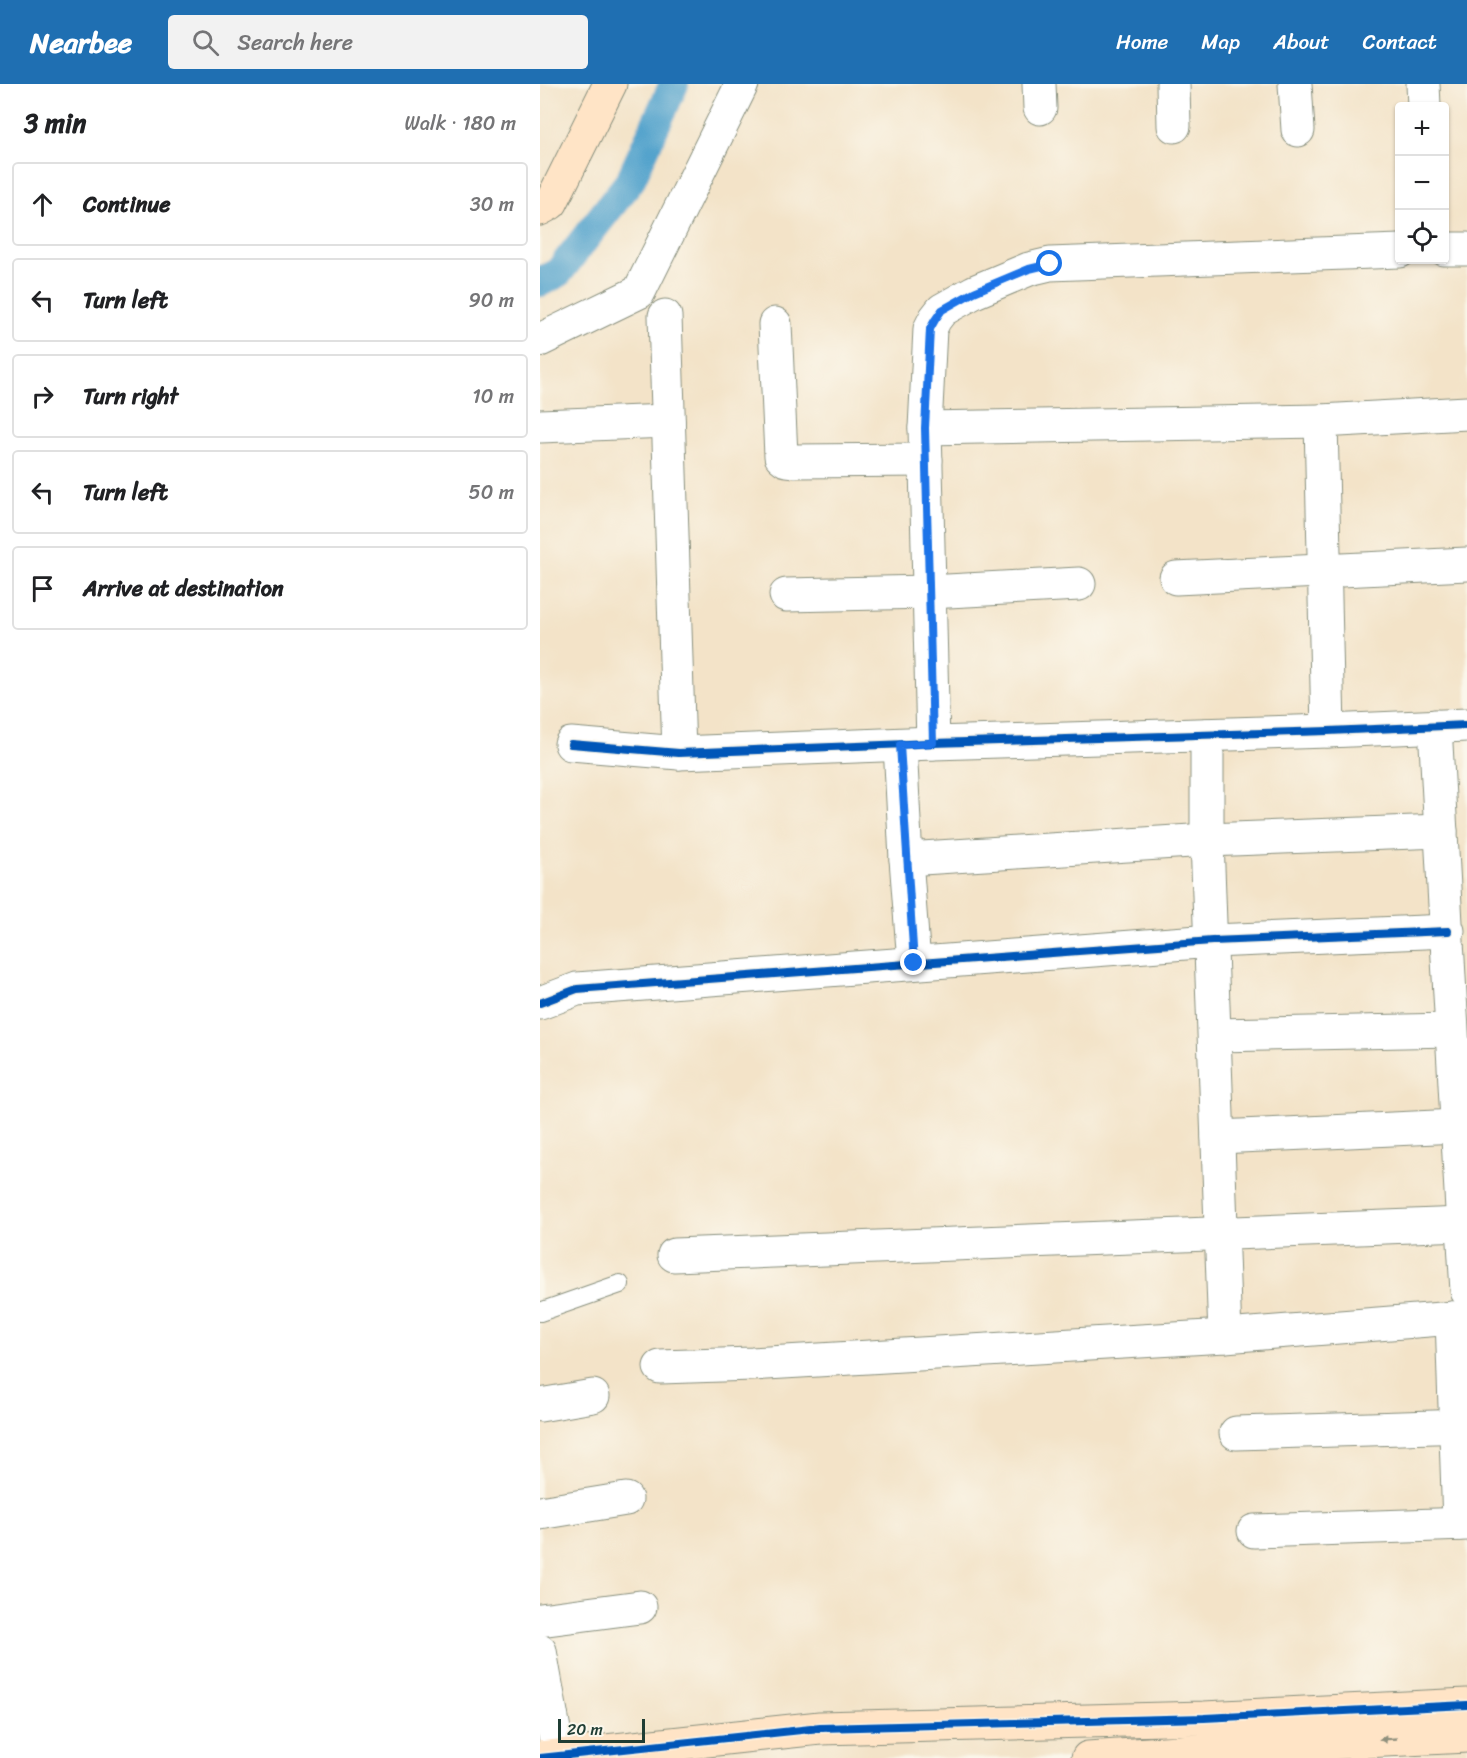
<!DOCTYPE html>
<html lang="en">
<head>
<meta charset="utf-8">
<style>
  :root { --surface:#fff; --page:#f2f2f2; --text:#202124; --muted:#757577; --line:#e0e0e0; --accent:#1f6fb2 }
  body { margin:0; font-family:Sriracha,sans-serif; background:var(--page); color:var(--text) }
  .controls { position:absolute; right:18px; top:18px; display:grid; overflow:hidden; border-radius:6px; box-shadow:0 2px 4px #0004 }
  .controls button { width:54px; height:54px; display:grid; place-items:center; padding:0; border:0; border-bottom:2px solid var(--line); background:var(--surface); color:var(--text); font:30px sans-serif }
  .scale { position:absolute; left:18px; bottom:15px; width:87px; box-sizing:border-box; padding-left:6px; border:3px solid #1f3d34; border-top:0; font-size:16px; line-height:21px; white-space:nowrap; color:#1f3d34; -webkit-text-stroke:4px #fbf7ec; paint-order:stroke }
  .stop { position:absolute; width:18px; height:18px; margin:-14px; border:4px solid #1a73e8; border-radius:50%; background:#fff }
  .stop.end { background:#1a73e8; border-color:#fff; box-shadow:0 2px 6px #0008 }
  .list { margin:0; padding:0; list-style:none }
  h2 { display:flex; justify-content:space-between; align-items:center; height:78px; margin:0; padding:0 24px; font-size:26px }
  h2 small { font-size:20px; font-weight:400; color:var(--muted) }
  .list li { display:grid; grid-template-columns:39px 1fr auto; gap:18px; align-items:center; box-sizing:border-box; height:84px; margin:0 12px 12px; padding:0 12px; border:2px solid var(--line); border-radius:6px }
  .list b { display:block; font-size:22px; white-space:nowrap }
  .list em { font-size:20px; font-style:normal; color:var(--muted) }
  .icon { flex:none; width:33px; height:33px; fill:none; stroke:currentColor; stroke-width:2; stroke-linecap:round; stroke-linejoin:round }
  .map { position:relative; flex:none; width:927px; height:1674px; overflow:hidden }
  header { display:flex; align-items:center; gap:36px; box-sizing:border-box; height:84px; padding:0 30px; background:var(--accent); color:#fff }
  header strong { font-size:28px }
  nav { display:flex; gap:33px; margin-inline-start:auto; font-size:21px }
  .search { width:420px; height:54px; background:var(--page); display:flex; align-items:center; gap:15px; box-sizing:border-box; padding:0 21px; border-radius:6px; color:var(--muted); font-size:22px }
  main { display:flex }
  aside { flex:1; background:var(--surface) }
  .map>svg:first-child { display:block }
</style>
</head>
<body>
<header>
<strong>Nearbee</strong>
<div class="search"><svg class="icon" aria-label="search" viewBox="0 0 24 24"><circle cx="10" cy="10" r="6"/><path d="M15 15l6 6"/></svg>Search here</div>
<nav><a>Home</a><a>Map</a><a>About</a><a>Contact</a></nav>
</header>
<main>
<aside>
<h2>3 min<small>Walk · 180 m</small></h2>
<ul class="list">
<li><svg class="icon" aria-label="ahead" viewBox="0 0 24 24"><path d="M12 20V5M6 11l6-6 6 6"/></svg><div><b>Continue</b></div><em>30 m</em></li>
<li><svg class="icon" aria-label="left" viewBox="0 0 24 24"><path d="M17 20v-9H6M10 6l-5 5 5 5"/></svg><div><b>Turn left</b></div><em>90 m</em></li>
<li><svg class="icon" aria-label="right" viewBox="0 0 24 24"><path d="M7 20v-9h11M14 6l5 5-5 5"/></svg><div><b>Turn right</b></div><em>10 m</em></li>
<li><svg class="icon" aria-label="left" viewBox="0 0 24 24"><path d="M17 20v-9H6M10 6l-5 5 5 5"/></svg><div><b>Turn left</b></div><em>50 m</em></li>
<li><svg class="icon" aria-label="arrive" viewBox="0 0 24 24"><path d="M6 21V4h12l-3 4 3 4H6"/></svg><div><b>Arrive at destination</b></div></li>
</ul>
</aside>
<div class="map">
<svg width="927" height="1674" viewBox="0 0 927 1674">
  <rect width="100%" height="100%" fill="#fbf7ec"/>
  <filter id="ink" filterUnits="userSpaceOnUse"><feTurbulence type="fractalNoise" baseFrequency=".0167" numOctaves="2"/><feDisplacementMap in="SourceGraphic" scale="12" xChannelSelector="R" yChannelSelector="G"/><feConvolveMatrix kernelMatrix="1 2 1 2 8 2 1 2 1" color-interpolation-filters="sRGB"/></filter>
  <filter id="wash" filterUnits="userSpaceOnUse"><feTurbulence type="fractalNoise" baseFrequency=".008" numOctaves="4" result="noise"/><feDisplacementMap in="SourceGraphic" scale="24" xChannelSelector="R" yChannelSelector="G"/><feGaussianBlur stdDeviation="1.35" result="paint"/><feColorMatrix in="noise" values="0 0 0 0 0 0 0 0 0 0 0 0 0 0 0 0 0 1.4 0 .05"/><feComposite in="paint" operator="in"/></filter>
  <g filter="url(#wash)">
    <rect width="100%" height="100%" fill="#f3e3c8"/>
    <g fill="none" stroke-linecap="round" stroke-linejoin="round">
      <polyline stroke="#52a3cc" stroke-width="30" points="0,198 18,189 90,97 134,0"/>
    </g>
  </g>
  <g filter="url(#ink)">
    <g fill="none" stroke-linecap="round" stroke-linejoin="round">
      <g stroke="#89907e" stroke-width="20">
        <polyline id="lane" points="0,1228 80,1200"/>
      </g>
      <g stroke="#89907e" stroke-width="35">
        <g id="street">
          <polyline points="499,0 500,24"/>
          <polyline points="633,0 634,42"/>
          <polyline points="755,0 758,46"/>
          <polyline points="883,0 884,22"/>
          <polyline points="904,165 927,165"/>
          <polyline points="125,232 139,669"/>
          <polyline points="235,240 241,372 246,376 254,377 386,376"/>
          <polyline points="0,256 99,208 202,0"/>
          <polyline points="0,342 128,337"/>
          <polyline points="385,344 390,245 395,235 402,226 434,208 489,185 510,180 860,167"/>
          <polyline points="636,494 927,480"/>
          <polyline points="246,511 389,508 539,500"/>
          <path d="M 895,642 C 906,831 915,1019 927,1207"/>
          <polyline points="788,647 781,337 927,329"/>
          <polyline points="667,651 667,756 685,1252"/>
          <polyline points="393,659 385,344 781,337"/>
          <polyline points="31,660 139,669 393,659 788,647 927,641"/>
          <polyline points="360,661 366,775 667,756 901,747"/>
          <polyline points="366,775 374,879"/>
          <polyline points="0,919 37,905 672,857 908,847"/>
          <polyline points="675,951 911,946"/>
          <polyline points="678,1053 917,1042"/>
          <polyline points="134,1171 923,1140"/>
          <polyline points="912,1234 919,1440"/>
          <polyline points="120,1283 212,1280 685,1252 927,1233"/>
          <polyline points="0,1321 53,1312"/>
          <polyline points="696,1349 927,1342"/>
          <polyline points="0,1429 86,1415"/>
          <polyline points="714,1447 927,1440"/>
          <polyline points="0,1536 100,1523"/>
          <polyline points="0,1567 19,1674"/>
        </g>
      </g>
      <g stroke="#89907e" stroke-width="35">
        <g id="secondary">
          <polyline points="0,125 11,119 70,0"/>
          <polyline points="0,1674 280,1644 664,1634 927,1621"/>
          <polyline points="548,1674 743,1661 927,1652"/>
        </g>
      </g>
      <use href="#lane" stroke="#fff" stroke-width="18"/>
      <use href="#street" stroke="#fff" stroke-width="33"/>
      <use href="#secondary" stroke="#ffe4c6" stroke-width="33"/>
      <g stroke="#fbf7ec" stroke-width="11">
        <g id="cycleway">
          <polyline points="31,660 139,669 393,659 788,647 927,641"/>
          <polyline points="0,919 37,905 672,857 908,847"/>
          <polyline points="0,1674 280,1644 664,1634 927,1621"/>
        </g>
      </g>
      <use href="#cycleway" stroke="#0057b8" stroke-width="8"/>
    </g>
    <defs><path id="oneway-solid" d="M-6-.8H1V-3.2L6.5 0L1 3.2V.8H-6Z" transform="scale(1.5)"/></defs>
    <use fill="#8f907d" href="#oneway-solid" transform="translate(848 1655) rotate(177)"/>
  </g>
  <g fill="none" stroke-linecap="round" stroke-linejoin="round" filter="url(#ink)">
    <polyline stroke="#1a73e8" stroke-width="8" points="374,879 360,661 393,659 385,344 390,245 395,236 402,226 434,208 489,185 510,180"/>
  </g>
</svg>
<div class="controls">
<button>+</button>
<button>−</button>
<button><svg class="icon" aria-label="locate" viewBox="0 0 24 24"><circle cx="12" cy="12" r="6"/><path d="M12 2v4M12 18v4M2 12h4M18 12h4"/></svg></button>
</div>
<div class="scale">20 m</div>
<div class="stop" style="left:510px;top:180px"></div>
<div class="stop end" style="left:374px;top:879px"></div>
</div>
</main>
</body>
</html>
